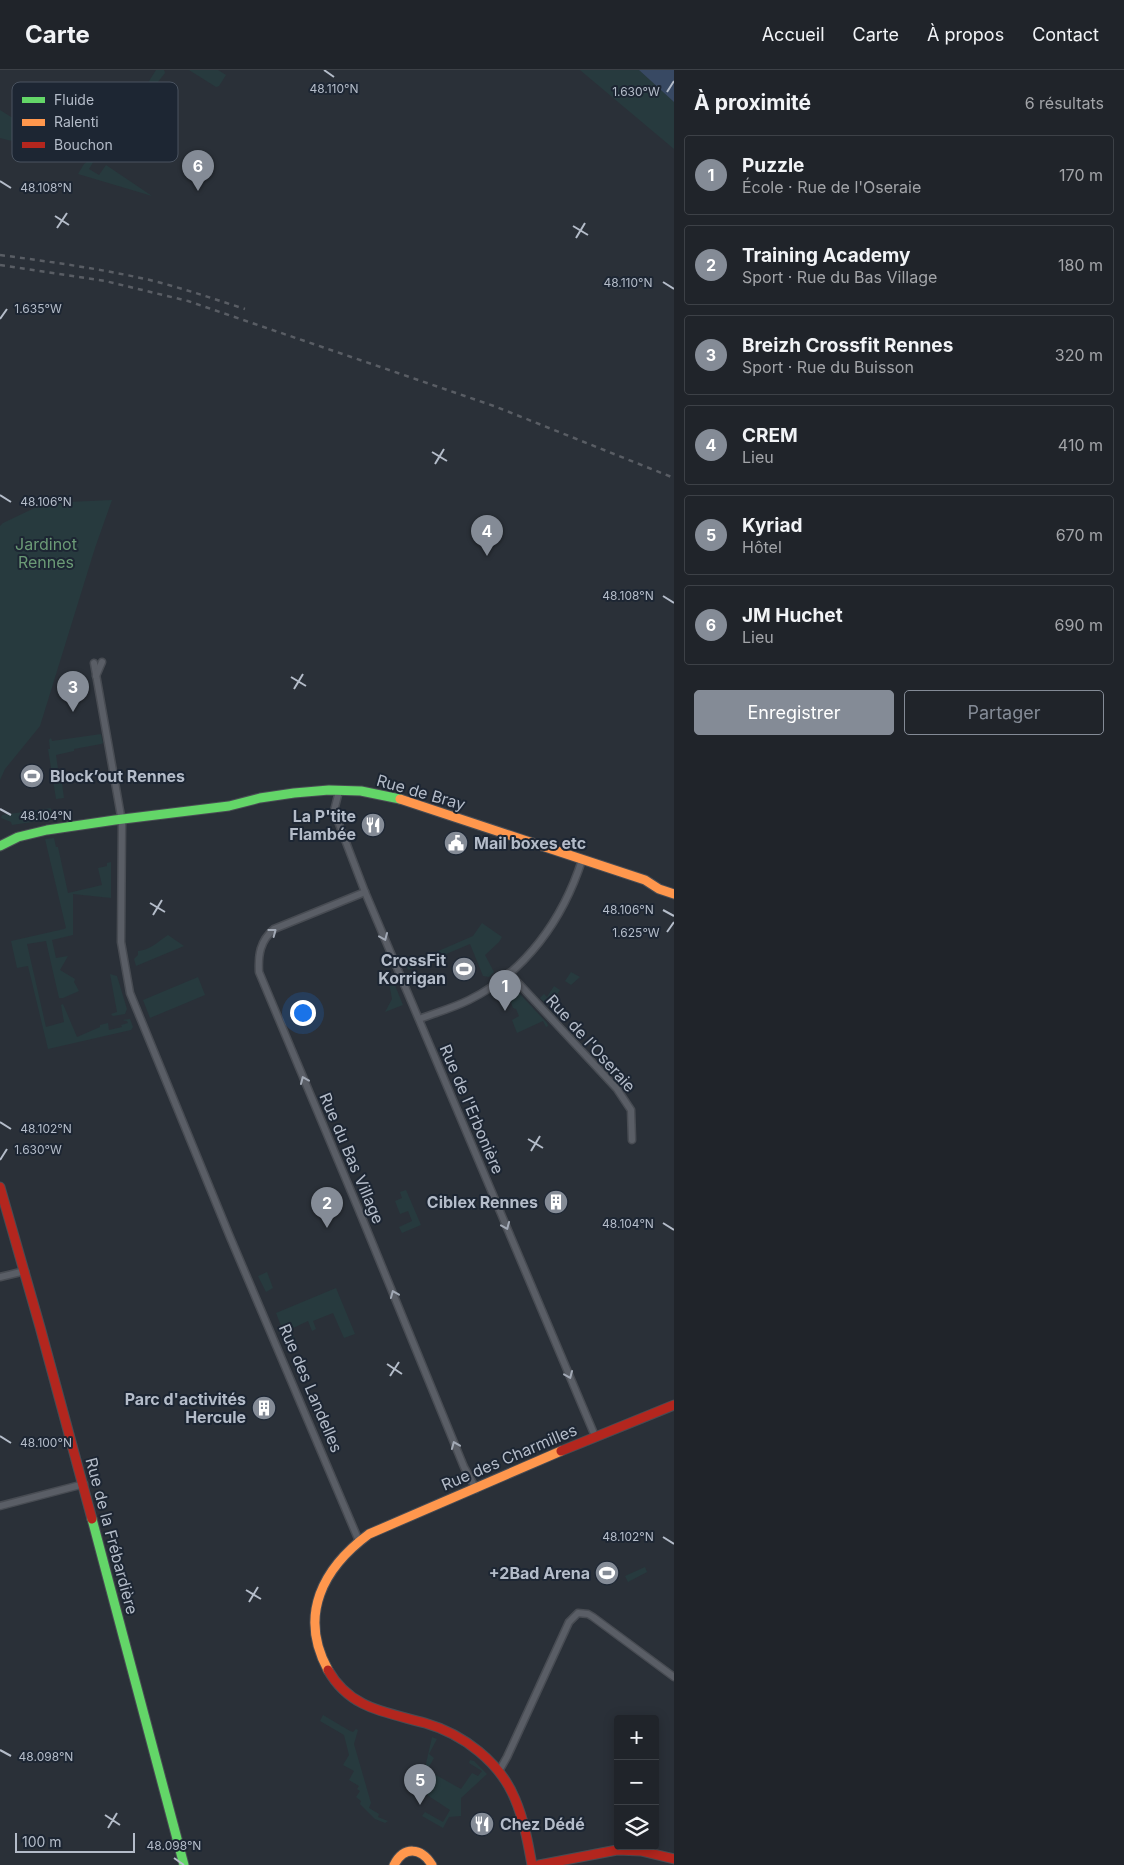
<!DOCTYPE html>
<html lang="fr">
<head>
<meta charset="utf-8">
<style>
  :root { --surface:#20242a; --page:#2d3036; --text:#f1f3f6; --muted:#a2a4a8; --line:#3d4147; --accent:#848b96 }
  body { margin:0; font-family:Inter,sans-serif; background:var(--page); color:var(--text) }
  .controls { position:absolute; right:15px; bottom:15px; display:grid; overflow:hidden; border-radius:5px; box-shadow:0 2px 12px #0003 }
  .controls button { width:45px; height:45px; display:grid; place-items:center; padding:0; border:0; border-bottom:1px solid var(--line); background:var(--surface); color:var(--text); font:25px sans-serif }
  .scale { position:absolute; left:15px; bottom:12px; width:120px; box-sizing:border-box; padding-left:5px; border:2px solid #b4bcc9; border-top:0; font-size:14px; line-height:18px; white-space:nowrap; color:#b4bcc9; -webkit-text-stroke:4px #1d2633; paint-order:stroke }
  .you { position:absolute; left:302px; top:942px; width:18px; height:18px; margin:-12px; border:4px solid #fff; border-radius:50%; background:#1a73e8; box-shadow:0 0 0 8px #1a73e833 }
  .badge { display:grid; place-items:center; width:32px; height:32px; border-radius:50%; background:var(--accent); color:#fff; font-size:16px; font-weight:700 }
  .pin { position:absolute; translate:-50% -41px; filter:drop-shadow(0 1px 2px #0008) }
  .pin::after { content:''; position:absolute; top:26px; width:18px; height:15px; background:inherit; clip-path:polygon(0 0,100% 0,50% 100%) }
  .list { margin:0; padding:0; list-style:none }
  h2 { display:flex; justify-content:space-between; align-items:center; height:65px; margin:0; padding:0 20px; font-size:21px }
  h2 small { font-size:16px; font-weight:400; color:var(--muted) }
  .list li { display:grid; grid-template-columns:32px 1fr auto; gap:15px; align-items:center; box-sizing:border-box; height:80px; margin:0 10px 10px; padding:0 10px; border:1px solid var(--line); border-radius:5px }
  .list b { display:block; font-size:19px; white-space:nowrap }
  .list p { margin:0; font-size:16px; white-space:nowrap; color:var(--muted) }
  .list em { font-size:16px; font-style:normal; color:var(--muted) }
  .actions { display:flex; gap:10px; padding:15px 20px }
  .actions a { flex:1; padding:11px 0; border:1px solid var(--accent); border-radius:5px; text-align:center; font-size:18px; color:var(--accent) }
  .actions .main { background:var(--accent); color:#fff }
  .icon { flex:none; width:28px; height:28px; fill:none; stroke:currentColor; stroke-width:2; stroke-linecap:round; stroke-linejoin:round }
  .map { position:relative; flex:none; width:674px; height:1795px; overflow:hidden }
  header { display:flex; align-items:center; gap:30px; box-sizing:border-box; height:70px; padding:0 25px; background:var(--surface); border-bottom:1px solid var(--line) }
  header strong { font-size:24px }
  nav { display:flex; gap:28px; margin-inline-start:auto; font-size:18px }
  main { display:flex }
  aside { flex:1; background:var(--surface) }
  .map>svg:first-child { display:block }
</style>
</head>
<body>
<header>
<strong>Carte</strong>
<nav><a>Accueil</a><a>Carte</a><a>À propos</a><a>Contact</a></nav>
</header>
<main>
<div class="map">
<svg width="674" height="1795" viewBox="0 0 674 1795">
  <rect width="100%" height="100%" fill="#2a3038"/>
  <g fill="#273a3e">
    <polygon points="156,0 164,0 165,3 154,17 149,20 146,16"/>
    <polygon points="189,0 218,0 226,5 219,16 216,17"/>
    <polygon points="580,0 639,0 674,32 674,79"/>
    <path d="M 0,40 L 24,55 L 32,42 L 67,63 L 67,67 C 44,76 24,75 0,68 Z"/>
    <polygon points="93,87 95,89 89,99 99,105 106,95 152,126 78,104 84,94"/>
    <polygon points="112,430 95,478 40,656 5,699 0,710 0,456 3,453 45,433"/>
    <polygon points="101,664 103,673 101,674 74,679 74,681 56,685 60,713 62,713 64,728 56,729 48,679 50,679 49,670 51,668 52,671"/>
    <polygon points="51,738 53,749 12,755 11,752 1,748 2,745"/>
    <polygon points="54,768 56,777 58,777 68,823 102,815 98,798 107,796 107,793 111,792 111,828 73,824 73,865 52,870 56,888 68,886 60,900 75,909 74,912 79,921 63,928 59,928 46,871 27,874 46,957 64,952 61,935 63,934 77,967 100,957 100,955 108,953 109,960 122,957 121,955 128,953 127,951 122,950 130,949 133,957 131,960 48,979 28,896 17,898 11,871 64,859 66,858 45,769"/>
    <polygon points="482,853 502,867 499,872 485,885 494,902 489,907 483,906 470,874 408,900 406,895 473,866"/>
    <path d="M 168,865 L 184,876 L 136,896 L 134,889 L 138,885 L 138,881 C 151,880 157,872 168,865 Z"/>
    <polygon points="571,902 580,907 571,915 565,911"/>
    <polygon points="110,904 117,906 127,939 125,944 113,946 111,944 117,942"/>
    <polygon points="198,907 205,925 150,948 143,930"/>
    <polygon points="392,908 403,935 385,942 392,929 389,913"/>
    <polygon points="554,916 560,920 551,933 547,929 544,932 540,928 544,924 547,927"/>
    <polygon points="510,919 518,922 547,953 548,956 546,957 543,951 517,963 512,950 519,946 516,939 513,938 509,927 504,929 501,923 491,928 500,921"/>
    <polygon points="406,1120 421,1155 402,1163 399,1157 412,1151 408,1141 400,1144 395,1131 402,1128 400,1122"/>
    <polygon points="267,1202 273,1218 266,1222 258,1206"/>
    <polygon points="336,1218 355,1264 344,1268 333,1243 313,1251 316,1259 312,1261 308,1251 291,1259 298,1277 291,1281 276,1243"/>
    <polygon points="645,1497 647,1502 628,1512 625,1506"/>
    <polygon points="323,1645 350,1661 353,1662 356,1659 358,1660 354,1674 371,1733 369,1738 379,1744 378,1747 388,1751 385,1753 375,1749 360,1734 361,1731 356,1727 360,1721 357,1719 359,1716 349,1710 354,1701 343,1695 349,1685 344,1665 320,1651"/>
    <polygon points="432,1667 437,1669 429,1684 434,1688 427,1700 461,1719 472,1703 478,1706 482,1701 469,1693 470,1690 474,1691 487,1704 461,1728 461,1746 449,1747 443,1758 422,1746 425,1742 443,1752 450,1740 418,1719 423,1707"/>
  </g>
  <polygon fill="#384963" points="639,0 674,0 674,32"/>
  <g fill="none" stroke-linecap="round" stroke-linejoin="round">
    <g stroke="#484c53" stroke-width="9">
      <g id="street">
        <polyline points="94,593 122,752 121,872 130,923 230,1167 359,1471"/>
        <polyline points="96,606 102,592"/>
        <polyline points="339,721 334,741 365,822 595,1366"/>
        <path d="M 365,822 L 274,859 C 260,871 258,885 259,902 L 358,1138 L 464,1397 L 476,1419"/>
        <polyline points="509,903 617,1019 631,1040 632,1070"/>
        <path d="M 419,949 C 435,943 453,938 469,930 C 526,902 563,849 582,790"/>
        <polyline points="0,1207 25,1201"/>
        <polyline points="0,1436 84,1414"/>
        <polyline points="499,1701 507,1687 569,1552 578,1543 588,1544 593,1547 674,1607"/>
      </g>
    </g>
    <g stroke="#484c53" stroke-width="11">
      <g id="fast">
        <polyline points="0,776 18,767 47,760 115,750 229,736 260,728 294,723 329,720 361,721 400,729"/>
        <polyline points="92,1449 184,1795"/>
      </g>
    </g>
    <g stroke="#484c53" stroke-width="11">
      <g id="slow">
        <polyline points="400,729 645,810 659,819 674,824"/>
        <path d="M 328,1600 C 298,1545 323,1498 369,1464 L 561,1381"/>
        <path d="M 394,1795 C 404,1776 421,1777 432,1795"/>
      </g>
    </g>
    <g stroke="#484c53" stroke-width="11">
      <g id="jam">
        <polyline points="0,1117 40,1257 92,1449"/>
        <polyline points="561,1381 674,1335"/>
        <path d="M 328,1600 C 350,1639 386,1642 425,1653 C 463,1664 500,1692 515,1729 C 524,1750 528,1773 532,1795"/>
        <polyline points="539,1795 617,1780 641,1781 674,1789"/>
      </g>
    </g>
    <use href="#street" stroke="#5a5e66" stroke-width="6"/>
    <use href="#fast" stroke="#63d668" stroke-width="9"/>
    <use href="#slow" stroke="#ff974d" stroke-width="9"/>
    <use href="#jam" stroke="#b3261e" stroke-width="9"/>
    <g stroke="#595d64" stroke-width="2.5" stroke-dasharray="5 5" stroke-linecap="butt">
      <path d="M 0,185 C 52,192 103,199 154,211 C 185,219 214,229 245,239"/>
      <polyline points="0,195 105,211 188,231 494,336 674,408"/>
    </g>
  </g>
  <defs><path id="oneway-chevron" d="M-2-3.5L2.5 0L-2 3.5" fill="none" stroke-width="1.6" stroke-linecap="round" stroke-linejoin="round" transform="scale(1.25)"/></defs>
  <g stroke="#a2a9b5">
    <use href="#oneway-chevron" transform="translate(273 862) rotate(-37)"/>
    <use href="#oneway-chevron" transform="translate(384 867) rotate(67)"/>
    <use href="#oneway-chevron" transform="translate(304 1010) rotate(-113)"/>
    <use href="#oneway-chevron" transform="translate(506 1156) rotate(67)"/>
    <use href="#oneway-chevron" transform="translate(394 1224) rotate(-112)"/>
    <use href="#oneway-chevron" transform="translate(569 1305) rotate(67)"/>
    <use href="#oneway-chevron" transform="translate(455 1375) rotate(-112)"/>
  </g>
  <path fill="none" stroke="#b4bcc9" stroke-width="2" d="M 324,0 L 334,7M 667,22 L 674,11M 0,111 L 11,118M 55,146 L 69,155M 573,156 L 588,165M 57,158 L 67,143M 576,168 L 585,153M 663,212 L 674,219M 0,249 L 7,239M 432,382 L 447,391M 435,394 L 444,379M 0,425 L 11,432M 663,526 L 674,533M 291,607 L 306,616M 294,619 L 303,604M 0,739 L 11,745M 150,833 L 165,842M 663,840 L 674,846M 153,845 L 162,830M 667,862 L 674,852M 0,1052 L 11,1059M 528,1069 L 543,1078M 531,1081 L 540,1066M 0,1090 L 7,1079M 663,1153 L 674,1160M 387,1294 L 402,1304M 390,1306 L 399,1292M 0,1366 L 11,1373M 663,1467 L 674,1474M 246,1520 L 261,1529M 249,1532 L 258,1517M 0,1680 L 11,1686M 105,1745 L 120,1755M 108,1758 L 117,1743M 174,1788 L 184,1795"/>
  <defs>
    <g id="stadium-disc" transform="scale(1.25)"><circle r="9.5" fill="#848b96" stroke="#1d2633"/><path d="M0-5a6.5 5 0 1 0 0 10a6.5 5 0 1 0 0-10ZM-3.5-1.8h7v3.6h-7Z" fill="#fff"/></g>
    <g id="restaurant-disc" transform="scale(1.25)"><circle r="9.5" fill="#848b96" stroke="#1d2633"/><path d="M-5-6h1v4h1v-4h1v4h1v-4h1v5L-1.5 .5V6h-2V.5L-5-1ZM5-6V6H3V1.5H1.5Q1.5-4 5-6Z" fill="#fff"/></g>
    <g id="civic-disc" transform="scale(1.25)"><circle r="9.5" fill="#848b96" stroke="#1d2633"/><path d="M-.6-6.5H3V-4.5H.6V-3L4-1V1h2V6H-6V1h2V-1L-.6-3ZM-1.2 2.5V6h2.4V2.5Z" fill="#fff"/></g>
    <g id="building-disc" transform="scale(1.25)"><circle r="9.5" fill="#848b96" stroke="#1d2633"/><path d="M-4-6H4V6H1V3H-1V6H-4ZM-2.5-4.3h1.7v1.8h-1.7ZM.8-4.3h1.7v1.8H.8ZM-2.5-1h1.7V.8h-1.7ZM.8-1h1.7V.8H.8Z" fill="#fff"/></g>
  </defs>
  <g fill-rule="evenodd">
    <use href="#stadium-disc" x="32" y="706"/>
    <use href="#restaurant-disc" x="373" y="755"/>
    <use href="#civic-disc" x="456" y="773"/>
    <use href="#stadium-disc" x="464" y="899"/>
    <use href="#building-disc" x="556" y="1132"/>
    <use href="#building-disc" x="264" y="1338"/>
    <use href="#stadium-disc" x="607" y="1503"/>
    <use href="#restaurant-disc" x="482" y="1754"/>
  </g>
  <g text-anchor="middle" stroke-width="4" stroke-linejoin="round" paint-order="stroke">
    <g font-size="16" fill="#6b9a76" stroke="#1d2633">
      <text x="46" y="480">Jardinot<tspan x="46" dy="18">Rennes</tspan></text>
    </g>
    <g font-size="16" font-weight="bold" fill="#b4bcc9" stroke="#1d2633" text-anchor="end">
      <text x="50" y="712" text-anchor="start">Block’out Rennes</text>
      <text x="356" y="752">La P'tite<tspan x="356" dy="18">Flambée</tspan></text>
      <text x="474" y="779" text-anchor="start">Mail boxes etc</text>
      <text x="446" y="896">CrossFit<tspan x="446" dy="18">Korrigan</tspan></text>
      <text x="538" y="1138">Ciblex Rennes</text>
      <text x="246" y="1335">Parc d'activités<tspan x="246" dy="18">Hercule</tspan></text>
      <text x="590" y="1509">+2Bad Arena</text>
      <text x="500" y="1760" text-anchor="start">Chez Dédé</text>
    </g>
    <g font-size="16" fill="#b4bcc9" stroke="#1d2633">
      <text transform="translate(421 722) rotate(16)" y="6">Rue de Bray</text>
      <text transform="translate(591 973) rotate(48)" y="6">Rue de l'Oseraie</text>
      <text transform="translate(472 1039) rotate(67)" y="6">Rue de l'Erbonière</text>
      <text transform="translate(352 1088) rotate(67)" y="6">Rue du Bas Village</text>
      <text transform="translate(311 1318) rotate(67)" y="6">Rue des Landelles</text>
      <text transform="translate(509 1387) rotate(-23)" y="6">Rue des Charmilles</text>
      <text transform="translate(112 1466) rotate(75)" y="6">Rue de la Frébardière</text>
    </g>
  </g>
  <rect x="12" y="12" width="166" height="80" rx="8" fill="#1d2633" stroke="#4a5360" stroke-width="1"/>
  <rect x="22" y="27" width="23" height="6" fill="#63d668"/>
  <rect x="22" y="49" width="23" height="7" fill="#ff974d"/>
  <rect x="22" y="72" width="23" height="6" fill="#b3261e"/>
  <g font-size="14" fill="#b4bcc9">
    <text x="54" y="35">Fluide</text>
    <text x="54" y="57">Ralenti</text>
    <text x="54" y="80">Bouchon</text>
  </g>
  <g font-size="12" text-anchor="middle" fill="#b4bcc9" stroke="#1d2633" stroke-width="4" stroke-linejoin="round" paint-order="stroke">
    <text x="334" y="23">48.110°N</text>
    <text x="636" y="26">1.630°W</text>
    <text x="46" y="122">48.108°N</text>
    <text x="628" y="217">48.110°N</text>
    <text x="38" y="243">1.635°W</text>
    <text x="46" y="436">48.106°N</text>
    <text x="628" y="530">48.108°N</text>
    <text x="46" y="750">48.104°N</text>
    <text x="628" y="844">48.106°N</text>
    <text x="636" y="867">1.625°W</text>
    <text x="46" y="1063">48.102°N</text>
    <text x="38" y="1084">1.630°W</text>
    <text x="628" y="1158">48.104°N</text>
    <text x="46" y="1377">48.100°N</text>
    <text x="628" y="1471">48.102°N</text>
    <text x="46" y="1691">48.098°N</text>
    <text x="174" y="1780">48.098°N</text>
  </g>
</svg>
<div class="controls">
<button>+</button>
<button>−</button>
<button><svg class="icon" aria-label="layers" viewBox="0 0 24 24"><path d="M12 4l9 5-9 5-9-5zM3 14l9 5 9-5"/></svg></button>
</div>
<div class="scale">100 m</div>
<div class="you"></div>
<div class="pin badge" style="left:505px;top:941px">1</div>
<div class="pin badge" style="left:327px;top:1158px">2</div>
<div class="pin badge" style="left:73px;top:642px">3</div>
<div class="pin badge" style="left:487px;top:486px">4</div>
<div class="pin badge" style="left:420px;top:1735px">5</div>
<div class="pin badge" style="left:198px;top:121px">6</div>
</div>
<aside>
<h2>À proximité<small>6 résultats</small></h2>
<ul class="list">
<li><span class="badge">1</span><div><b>Puzzle</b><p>École · Rue de l'Oseraie</p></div><em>170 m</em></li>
<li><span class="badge">2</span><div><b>Training Academy</b><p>Sport · Rue du Bas Village</p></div><em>180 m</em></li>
<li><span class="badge">3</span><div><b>Breizh Crossfit Rennes</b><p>Sport · Rue du Buisson</p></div><em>320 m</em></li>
<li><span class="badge">4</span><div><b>CREM</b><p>Lieu</p></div><em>410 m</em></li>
<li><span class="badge">5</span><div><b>Kyriad</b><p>Hôtel</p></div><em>670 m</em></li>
<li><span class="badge">6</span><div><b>JM Huchet</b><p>Lieu</p></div><em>690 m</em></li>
</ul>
<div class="actions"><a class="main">Enregistrer</a><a>Partager</a></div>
</aside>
</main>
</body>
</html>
